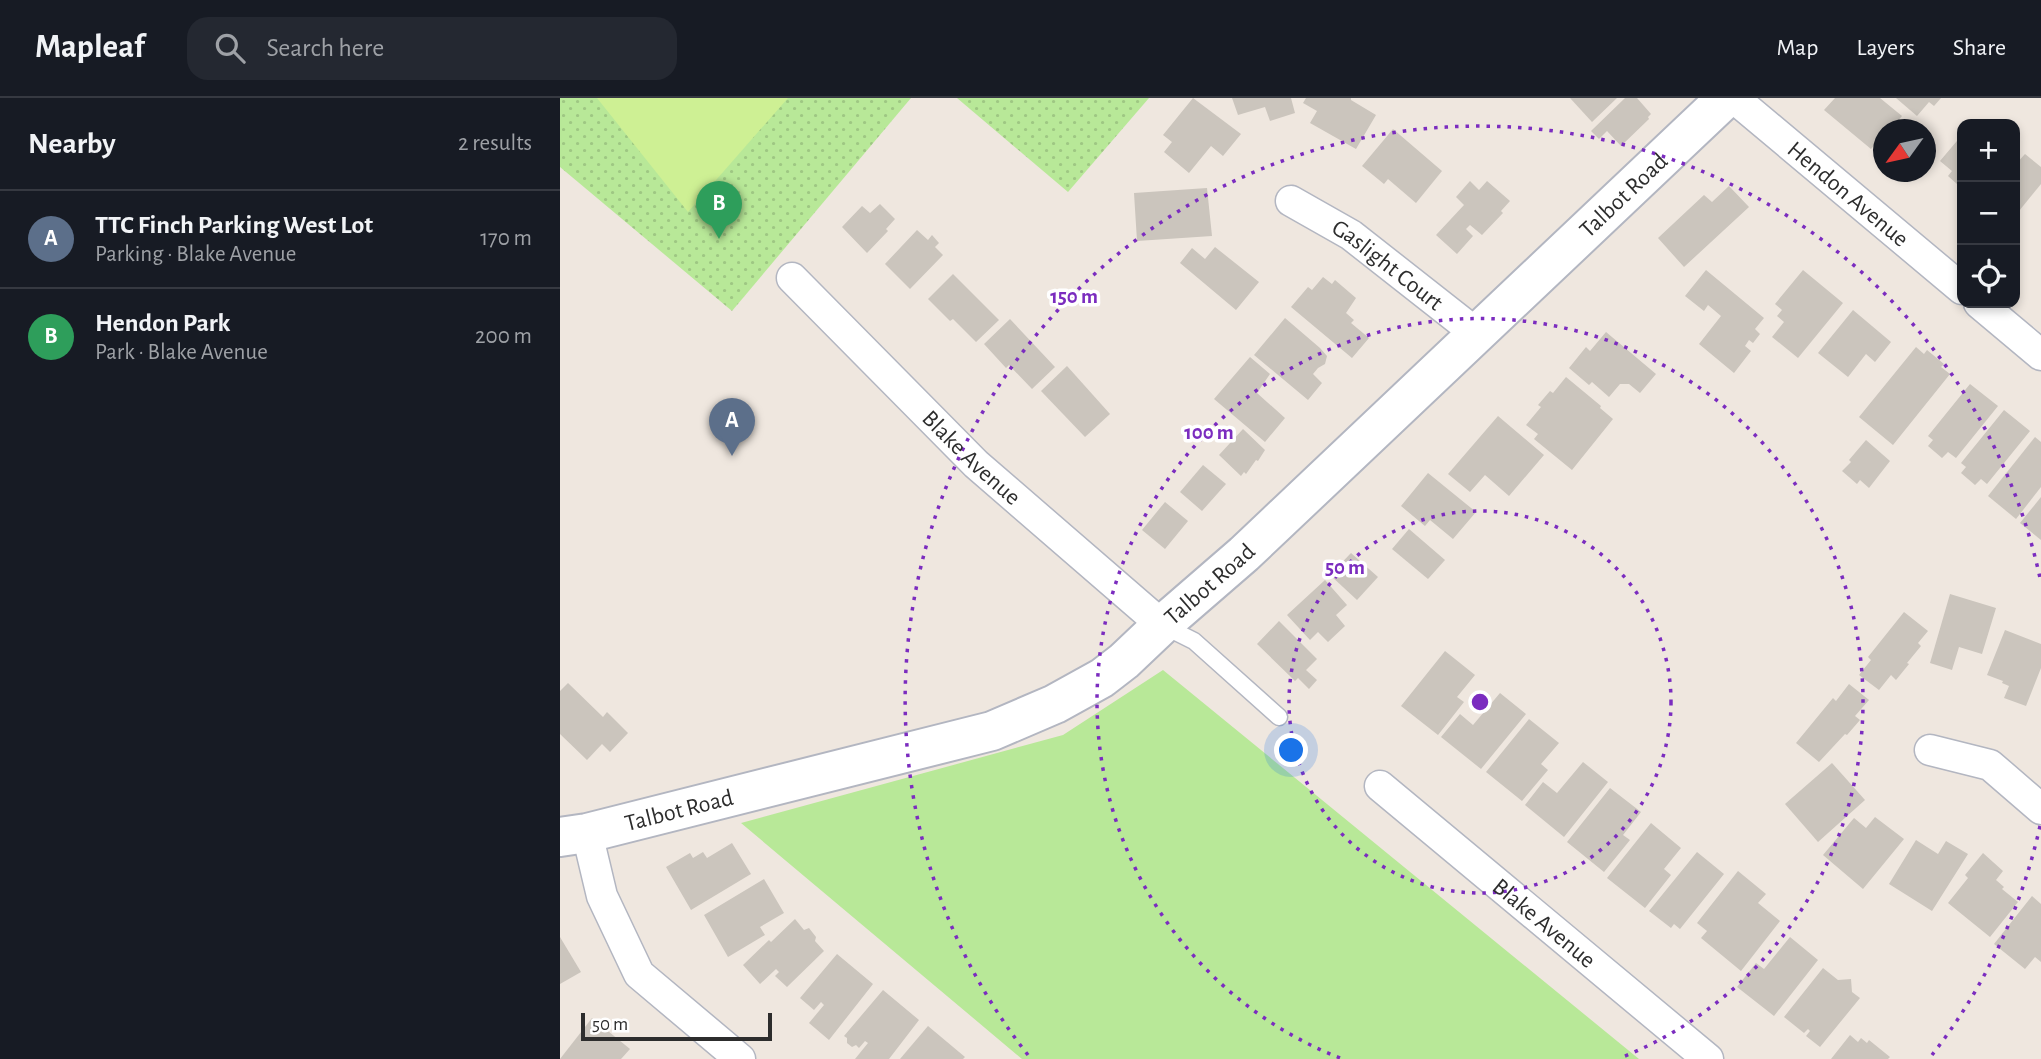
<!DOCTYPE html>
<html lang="en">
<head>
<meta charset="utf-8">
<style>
  :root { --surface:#171b24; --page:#242831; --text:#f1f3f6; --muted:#9ea1a6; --line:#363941; --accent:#8c9099 }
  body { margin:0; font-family:"Alegreya Sans",sans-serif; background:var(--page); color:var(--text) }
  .controls { position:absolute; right:21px; top:21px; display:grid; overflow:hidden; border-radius:14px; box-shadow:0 4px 10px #0003 }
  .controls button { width:63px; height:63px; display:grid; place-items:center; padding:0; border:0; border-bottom:2px solid var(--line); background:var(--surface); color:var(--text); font:35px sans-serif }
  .compass { position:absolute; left:1313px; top:21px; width:63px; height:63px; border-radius:50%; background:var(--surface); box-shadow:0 4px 10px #0003; rotate:237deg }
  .scale { position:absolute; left:21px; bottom:18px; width:191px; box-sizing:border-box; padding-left:7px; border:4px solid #2d2d2d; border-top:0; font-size:19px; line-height:24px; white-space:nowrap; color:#2d2d2d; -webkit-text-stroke:5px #fff; paint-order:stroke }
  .you { position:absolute; left:732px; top:653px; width:24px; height:24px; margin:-18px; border:5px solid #fff; border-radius:50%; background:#1a73e8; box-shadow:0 0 0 10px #1a73e833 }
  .badge { display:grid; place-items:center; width:46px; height:46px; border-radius:50%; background:var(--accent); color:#fff; font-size:23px; font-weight:700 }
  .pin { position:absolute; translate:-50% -58px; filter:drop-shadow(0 2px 4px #0008) }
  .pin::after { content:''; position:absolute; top:37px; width:24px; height:21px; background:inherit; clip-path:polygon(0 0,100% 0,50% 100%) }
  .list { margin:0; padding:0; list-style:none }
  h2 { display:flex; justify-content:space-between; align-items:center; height:91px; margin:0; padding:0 28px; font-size:30px }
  h2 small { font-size:23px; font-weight:400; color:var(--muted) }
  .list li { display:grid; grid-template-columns:46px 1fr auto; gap:21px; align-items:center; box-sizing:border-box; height:98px; padding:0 28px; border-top:2px solid var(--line) }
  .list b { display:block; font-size:26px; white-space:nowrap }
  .list p { margin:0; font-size:23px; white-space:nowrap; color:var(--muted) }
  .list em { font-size:23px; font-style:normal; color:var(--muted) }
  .icon { flex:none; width:38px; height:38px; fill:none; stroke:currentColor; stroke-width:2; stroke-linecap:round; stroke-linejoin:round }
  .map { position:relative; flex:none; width:1481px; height:961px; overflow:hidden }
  header { display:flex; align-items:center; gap:42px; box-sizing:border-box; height:98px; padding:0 35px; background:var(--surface); border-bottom:2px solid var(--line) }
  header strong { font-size:33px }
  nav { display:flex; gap:38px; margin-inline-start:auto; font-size:24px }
  .search { width:490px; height:63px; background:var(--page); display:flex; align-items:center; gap:18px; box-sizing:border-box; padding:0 24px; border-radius:21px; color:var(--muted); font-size:26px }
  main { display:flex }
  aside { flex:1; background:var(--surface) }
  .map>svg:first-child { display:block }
</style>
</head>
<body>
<header>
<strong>Mapleaf</strong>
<div class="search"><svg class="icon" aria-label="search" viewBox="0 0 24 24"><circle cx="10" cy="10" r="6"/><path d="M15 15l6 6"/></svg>Search here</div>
<nav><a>Map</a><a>Layers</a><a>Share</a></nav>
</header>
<main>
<aside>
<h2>Nearby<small>2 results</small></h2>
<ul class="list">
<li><span class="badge" style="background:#5c6f8a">A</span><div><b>TTC Finch Parking West Lot</b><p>Parking · Blake Avenue</p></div><em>170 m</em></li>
<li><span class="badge" style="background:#2e9e5b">B</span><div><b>Hendon Park</b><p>Park · Blake Avenue</p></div><em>200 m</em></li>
</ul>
</aside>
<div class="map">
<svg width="1481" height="961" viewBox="0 0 1481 961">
  <defs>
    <pattern id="park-dots" width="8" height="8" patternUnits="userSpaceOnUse" patternTransform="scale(1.75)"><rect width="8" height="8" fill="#b8e898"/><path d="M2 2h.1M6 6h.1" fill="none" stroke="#9ec783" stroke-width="1.8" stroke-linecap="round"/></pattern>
  </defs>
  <rect width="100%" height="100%" fill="#efe7df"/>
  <polygon fill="#b8e898" points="603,572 1079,961 462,961 181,725 503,637"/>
  <g fill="url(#park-dots)">
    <polygon points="0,0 351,0 172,213 0,69"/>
    <polygon points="397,0 589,0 508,94"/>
  </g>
  <polygon fill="#cef094" points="37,0 228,0 128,114"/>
  <g fill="#cbc5bd">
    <polygon points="633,0 681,36 663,58 651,48 629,75 604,54 612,44 603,37"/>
    <polygon points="672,0 731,0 735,15 710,23 705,9 678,17"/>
    <polygon points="746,0 791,0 791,2 816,17 796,51 750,25 757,13 743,5"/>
    <polygon points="1010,0 1057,0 1032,24"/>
    <polygon points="1065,0 1077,0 1091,16 1088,19 1089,21 1061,48 1047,33 1039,41 1031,33"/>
    <polygon points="1275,0 1320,0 1342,18 1330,32 1324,32 1324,40 1321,40 1311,51 1264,12"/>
    <polygon points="1336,0 1381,0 1374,8 1369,4 1357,18"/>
    <polygon points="833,31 882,73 856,105 828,81 824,86 802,68"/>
    <polygon points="1402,37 1402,81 1397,86 1388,78 1392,73 1380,63"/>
    <polygon points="1465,56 1481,69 1481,86 1455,118 1455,67"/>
    <polygon points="910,83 919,92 927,83 950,103 941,113 943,115 922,137 910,127 906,131 913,138 897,156 876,137 904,107 896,99"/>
    <polygon points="1169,88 1189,109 1124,169 1098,140 1144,97 1152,104"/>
    <polygon points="647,90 652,138 577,143 574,95"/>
    <polygon points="320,106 335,121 326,131 328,133 307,155 282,129 302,108 310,115"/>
    <polygon points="357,132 368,142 372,137 379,145 375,149 383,157 350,191 325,166"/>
    <polygon points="655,149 699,184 676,212 620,165 632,150 645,161"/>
    <polygon points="1146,172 1204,220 1195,231 1200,236 1193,245 1189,242 1185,248 1191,253 1174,275 1139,246 1161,218 1148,207 1144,213 1125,198"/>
    <polygon points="1243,172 1283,205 1238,260 1212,239 1224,224 1217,218 1222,212 1215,206"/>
    <polygon points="393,176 439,222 416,244 393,221 390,223 368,201"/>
    <polygon points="763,179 772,186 775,182 796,200 786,215 794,222 791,225 809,240 792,260 731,209 748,189 752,192"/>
    <polygon points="1293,212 1331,244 1315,264 1306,256 1288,279 1258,255"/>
    <polygon points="725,220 760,250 767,258 765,266 758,270 753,276 762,285 748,302 694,257"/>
    <polygon points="450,221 495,269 472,291 449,267 446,270 424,246"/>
    <polygon points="1046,234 1096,276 1080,295 1069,286 1060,286 1049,299 1032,284 1029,287 1009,270 1026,249 1030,253"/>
    <polygon points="1356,249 1364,256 1367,252 1384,266 1381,269 1390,276 1333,347 1299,319"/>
    <polygon points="690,259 710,276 697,295 725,320 705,344 654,301"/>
    <polygon points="507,268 550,316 525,339 481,293"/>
    <polygon points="1006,279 1041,308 1040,310 1053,321 1012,372 974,341 978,336 966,327 981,309 978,307 990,293 993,295"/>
    <polygon points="1410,286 1438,308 1396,360 1388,354 1382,360 1368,348 1373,342 1368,338"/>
    <polygon points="1444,312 1470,333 1427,386 1421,381 1415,387 1401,375 1406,369 1401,365"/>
    <polygon points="938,318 984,357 949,398 925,377 910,394 888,376"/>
    <polygon points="683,331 705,352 698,363 696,362 686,376 684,374 681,378 659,357"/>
    <polygon points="1475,339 1481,344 1481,389 1456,421 1428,398"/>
    <polygon points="1306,342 1330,363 1309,390 1300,382 1297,386 1282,373 1291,364 1289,362"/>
    <polygon points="643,367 666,386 642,413 620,394"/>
    <polygon points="868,375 916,414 893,441 870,422 865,428 841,408"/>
    <polygon points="1481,399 1481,442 1460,425"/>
    <polygon points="605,404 628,423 605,451 582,432"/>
    <polygon points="849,431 885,462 868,481 832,451"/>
    <polygon points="791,455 818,479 797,502 770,477"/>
    <polygon points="765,482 787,507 776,517 785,528 768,544 758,534 750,542 727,517"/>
    <polygon points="1390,496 1436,510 1422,556 1399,549 1392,572 1370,565"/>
    <polygon points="1344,514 1368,533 1358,545 1361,548 1347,565 1349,566 1336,582 1331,577 1319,592 1299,577 1311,562 1308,559"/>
    <polygon points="719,523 757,561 746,572 757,582 749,591 738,580 735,583 697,546"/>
    <polygon points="1445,532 1481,546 1481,570 1466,608 1444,600 1449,588 1442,585 1443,583 1427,577"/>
    <polygon points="885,553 915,577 897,599 904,604 878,637 841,608"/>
    <polygon points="8,585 43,619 47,614 68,635 50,654 42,646 27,662 0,636 0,593"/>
    <polygon points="1289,586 1309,602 1295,618 1300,622 1287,637 1285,636 1259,664 1236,645 1273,600 1276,603"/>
    <polygon points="940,595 966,616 921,671 881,639 900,616 913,627"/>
    <polygon points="969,621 999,645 981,666 988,672 962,703 926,674"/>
    <polygon points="1023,664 1048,684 1004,739 965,707 983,684 997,695"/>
    <polygon points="1272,665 1305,702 1258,744 1225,706"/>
    <polygon points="1050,690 1081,714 1063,737 1070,742 1044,774 1007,744"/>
    <polygon points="1315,719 1344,741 1303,791 1263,757 1294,720 1306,730"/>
    <polygon points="1091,725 1121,750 1104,771 1111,777 1085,810 1047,780"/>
    <polygon points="1356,742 1378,756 1386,743 1408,756 1372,813 1329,786"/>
    <polygon points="172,745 191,776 131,812 106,769 130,755 133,760 143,754 147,760"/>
    <polygon points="1137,754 1164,776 1120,831 1114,826 1111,830 1089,813"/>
    <polygon points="1423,755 1443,773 1436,782 1444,789 1442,791 1458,804 1430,839 1388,805 1408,780 1405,777"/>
    <polygon points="1178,773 1206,796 1198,805 1220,823 1181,873 1141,840 1147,833 1137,825"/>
    <polygon points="204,781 224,815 200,829 205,837 168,859 144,817"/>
    <polygon points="1472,798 1481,806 1481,864 1475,859 1465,871 1434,846"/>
    <polygon points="235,821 244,832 249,830 256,839 255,843 264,853 227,889 215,878 219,874 216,871 200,886 183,867 209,842 211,844"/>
    <polygon points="0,839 21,874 0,886"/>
    <polygon points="1230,839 1258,862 1214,918 1177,889 1196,865 1204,871"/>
    <polygon points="277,856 313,886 269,942 249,925 264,907 261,904 254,912 240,900"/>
    <polygon points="1263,870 1278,882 1291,881 1292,894 1300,900 1260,949 1246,938 1250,933 1248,931 1244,935 1224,919"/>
    <polygon points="323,892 359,922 329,961 295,961 308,945 305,943 299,950 296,947 292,949 287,945 287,940 284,938"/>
    <polygon points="32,920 70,951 61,961 0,961"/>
    <polygon points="368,928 405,959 403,961 340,961"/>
    <polygon points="1290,937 1298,944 1301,940 1307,945 1309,942 1330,959 1328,961 1271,961"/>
  </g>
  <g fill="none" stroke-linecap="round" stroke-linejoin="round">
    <g stroke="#b3b6c1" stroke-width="19">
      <polyline id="lane" points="604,528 634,543 719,619"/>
    </g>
    <g stroke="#b3b6c1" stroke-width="33">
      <g id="street">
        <path id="s1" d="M 1174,0 L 1402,191"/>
        <path id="s2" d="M 731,103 L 791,137 L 917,236"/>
        <path id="s3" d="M 232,180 L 416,366 L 602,527"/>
        <polyline points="1419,205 1481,257"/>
        <polyline points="1370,652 1430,667 1481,711"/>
        <path id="s4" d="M 820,688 L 1148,961"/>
        <polyline points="27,735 42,798 79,876 180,961"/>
      </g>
    </g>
    <g stroke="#b3b6c1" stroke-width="42">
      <g id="secondary">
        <path id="s5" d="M 0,739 L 27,735 L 432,633 L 495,606 L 542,580 L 564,563 L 602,527 L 684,456 L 1166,0"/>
      </g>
    </g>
    <use href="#lane" stroke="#fff" stroke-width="16"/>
    <use href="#street" stroke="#fff" stroke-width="30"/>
    <use href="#secondary" stroke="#fff" stroke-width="38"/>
  </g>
  <g fill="none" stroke="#7b2cbf" stroke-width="3.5" stroke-dasharray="3.5 7">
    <circle cx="920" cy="604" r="191"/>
    <path d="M780 960A383 383 0 1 1 1060 960"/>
    <path d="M1480 728A574 574 0 0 1 1372 957M468 957A574 574 0 1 1 1480 480"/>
  </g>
  <g text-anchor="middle" stroke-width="7" stroke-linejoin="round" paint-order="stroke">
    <g font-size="24" fill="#2d2d2d" stroke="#fff">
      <text dy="8" stroke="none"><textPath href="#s1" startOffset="149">Hendon Avenue</textPath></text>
      <text dy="8" stroke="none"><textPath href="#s5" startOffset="1278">Talbot Road</textPath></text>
      <text dy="8" stroke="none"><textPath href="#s2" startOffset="116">Gaslight Court</textPath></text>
      <text dy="8" stroke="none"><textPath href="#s3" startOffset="254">Blake Avenue</textPath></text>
      <text dy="8" stroke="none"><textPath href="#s5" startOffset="710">Talbot Road</textPath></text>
      <text dy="8" stroke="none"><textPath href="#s5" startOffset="122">Talbot Road</textPath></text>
      <text dy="8" stroke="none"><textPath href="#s4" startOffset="214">Blake Avenue</textPath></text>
    </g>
  </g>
  <circle cx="920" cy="604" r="10" fill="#7b2cbf" stroke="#fff" stroke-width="3.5"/>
  <g font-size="21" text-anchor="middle" font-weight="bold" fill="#7b2cbf" stroke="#fff" stroke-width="7" stroke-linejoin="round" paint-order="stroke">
    <text x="514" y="205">150 m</text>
    <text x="649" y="341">100 m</text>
    <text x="785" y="476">50 m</text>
  </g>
</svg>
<div class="controls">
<button>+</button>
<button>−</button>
<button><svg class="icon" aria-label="locate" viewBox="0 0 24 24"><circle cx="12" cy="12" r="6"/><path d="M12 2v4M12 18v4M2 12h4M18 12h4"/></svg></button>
</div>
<svg class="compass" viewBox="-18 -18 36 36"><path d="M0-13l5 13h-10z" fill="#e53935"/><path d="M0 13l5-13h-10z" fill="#9ea1a6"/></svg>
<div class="scale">50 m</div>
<div class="you"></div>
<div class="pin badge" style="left:172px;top:358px;background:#5c6f8a">A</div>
<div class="pin badge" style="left:159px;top:141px;background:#2e9e5b">B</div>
</div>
</main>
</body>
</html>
